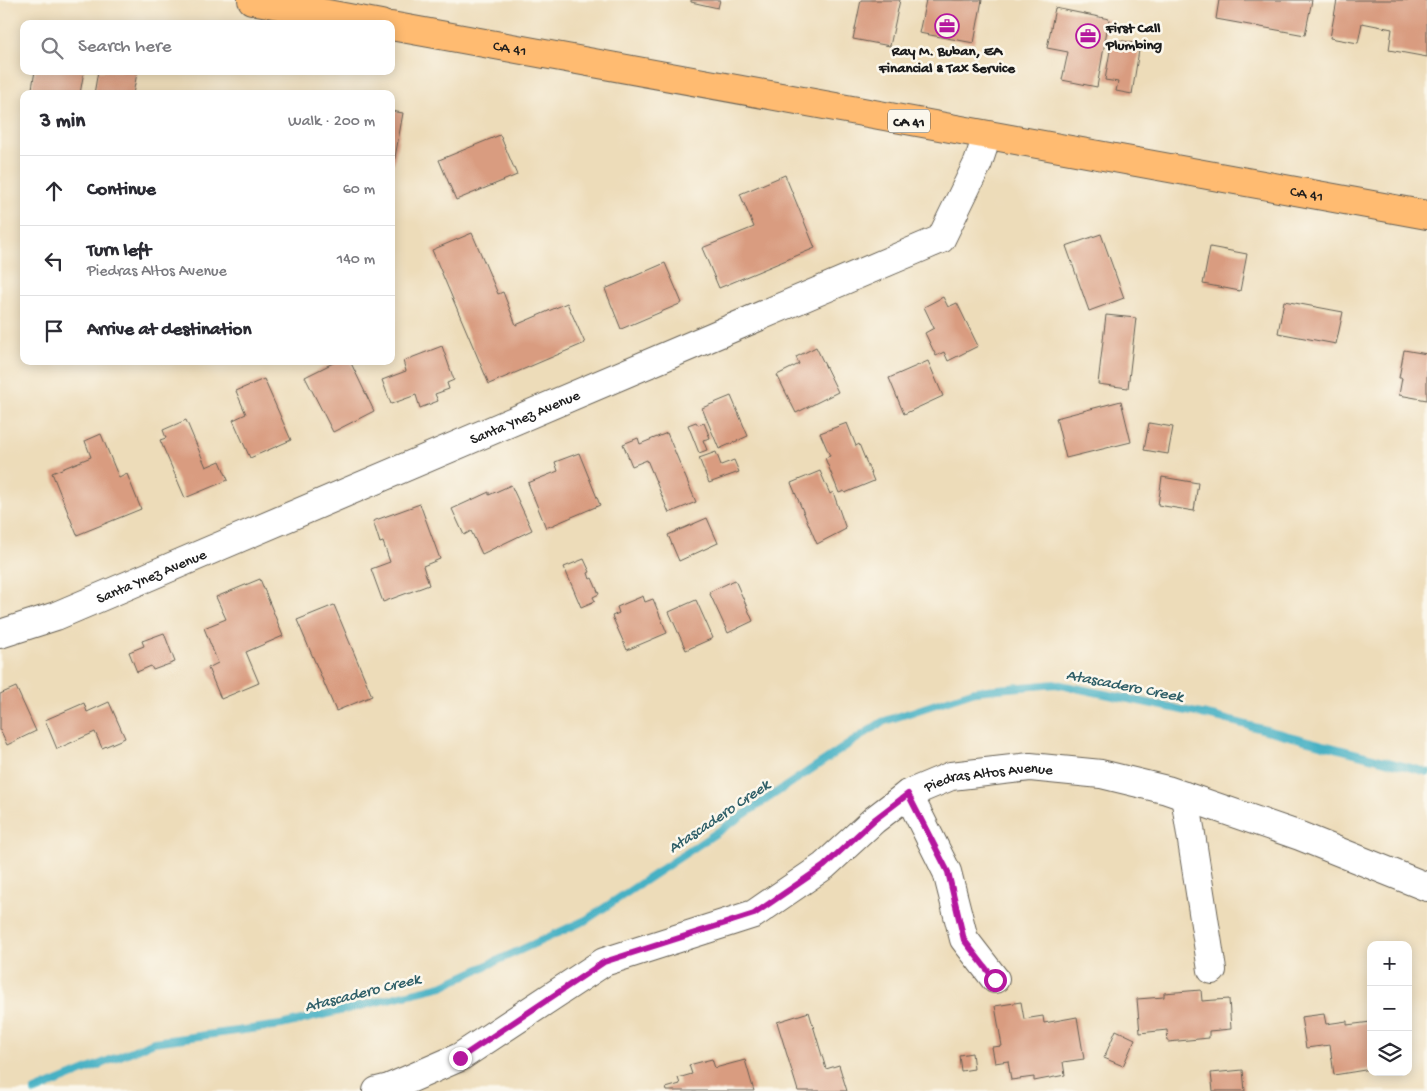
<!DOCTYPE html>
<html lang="en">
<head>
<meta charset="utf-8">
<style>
  :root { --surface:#fff; --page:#f2f2f3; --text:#2b2b33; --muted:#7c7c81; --line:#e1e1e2 }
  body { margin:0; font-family:"Gochi Hand",sans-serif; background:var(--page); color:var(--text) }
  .controls { position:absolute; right:15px; bottom:15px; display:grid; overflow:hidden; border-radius:10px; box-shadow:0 2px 12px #0003 }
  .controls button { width:45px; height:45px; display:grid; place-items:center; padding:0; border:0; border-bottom:1px solid var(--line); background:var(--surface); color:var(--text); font:25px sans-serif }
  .stop { position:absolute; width:15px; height:15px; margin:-11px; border:4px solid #b5179e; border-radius:50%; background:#fff }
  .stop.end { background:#b5179e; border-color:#fff; box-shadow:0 1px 5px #0008 }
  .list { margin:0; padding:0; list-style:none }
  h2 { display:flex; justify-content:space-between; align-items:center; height:65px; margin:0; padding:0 20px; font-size:21px }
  h2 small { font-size:16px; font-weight:400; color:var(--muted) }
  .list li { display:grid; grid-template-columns:32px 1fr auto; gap:15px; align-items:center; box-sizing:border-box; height:70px; padding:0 20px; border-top:1px solid var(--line) }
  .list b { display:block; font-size:19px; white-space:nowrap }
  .list p { margin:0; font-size:16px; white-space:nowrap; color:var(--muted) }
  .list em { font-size:16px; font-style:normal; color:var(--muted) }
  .icon { flex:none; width:28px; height:28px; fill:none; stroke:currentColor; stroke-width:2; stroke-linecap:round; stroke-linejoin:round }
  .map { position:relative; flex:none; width:1427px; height:1091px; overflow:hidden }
  .search { position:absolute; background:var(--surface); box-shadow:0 2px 12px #0003; left:20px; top:20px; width:375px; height:55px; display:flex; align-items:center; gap:12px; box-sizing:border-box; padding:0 18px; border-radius:10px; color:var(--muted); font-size:19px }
  .panel { position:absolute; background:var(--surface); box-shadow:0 2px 12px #0003; left:20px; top:90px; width:375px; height:275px; border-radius:10px }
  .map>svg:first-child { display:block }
</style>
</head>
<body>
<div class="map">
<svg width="1427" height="1091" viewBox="0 0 1427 1091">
  <rect width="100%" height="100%" fill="#fbf7ec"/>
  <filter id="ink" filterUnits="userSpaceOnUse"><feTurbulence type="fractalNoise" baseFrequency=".02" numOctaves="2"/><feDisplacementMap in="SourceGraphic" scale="10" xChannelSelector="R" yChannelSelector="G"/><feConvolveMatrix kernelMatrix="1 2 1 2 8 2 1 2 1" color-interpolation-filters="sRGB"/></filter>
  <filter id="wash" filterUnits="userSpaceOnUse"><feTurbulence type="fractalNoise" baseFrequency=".0096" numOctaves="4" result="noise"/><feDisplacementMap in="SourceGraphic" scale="20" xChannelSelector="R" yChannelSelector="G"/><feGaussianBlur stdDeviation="1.12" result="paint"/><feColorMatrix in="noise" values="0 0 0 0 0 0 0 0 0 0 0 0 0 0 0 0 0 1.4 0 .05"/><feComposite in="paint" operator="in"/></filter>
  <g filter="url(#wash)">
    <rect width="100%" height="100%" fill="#eddcb9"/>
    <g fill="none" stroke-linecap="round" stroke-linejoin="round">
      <polyline stroke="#46b1c4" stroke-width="8" points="35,1091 154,1042 281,1025 442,986 586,920 882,722 975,691 1056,684 1216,717 1427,772"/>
    </g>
    <g id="blocks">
      <g fill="#d99c80">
        <polygon points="691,0 720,0 718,8 691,2"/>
        <polygon points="861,0 900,0 890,46 853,39"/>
        <polygon points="926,0 982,0 974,43 919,33"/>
        <polygon points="1219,0 1312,0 1305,35 1216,19"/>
        <polygon points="1337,0 1427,0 1427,57 1389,50 1392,29 1362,23 1358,43 1330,38"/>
        <polygon points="1055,8 1109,19 1097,87 1062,80 1068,52 1047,48"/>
        <polygon points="1112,39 1140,44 1132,94 1116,91 1118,82 1105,80"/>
        <polygon points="35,71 84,71 80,94 31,94"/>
        <polygon points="98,71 127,71 137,73 133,94 94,94"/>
        <polygon points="391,111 403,113 394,163 391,162"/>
        <polygon points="500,135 517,175 456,200 439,160"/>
        <polygon points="785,175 815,248 719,288 702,248 754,227 740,194"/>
        <polygon points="472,233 498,294 503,292 516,325 567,303 585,343 489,384 432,250"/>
        <polygon points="1101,234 1124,298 1089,311 1066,246"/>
        <polygon points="1210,247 1247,254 1240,291 1203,284"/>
        <polygon points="665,263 682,303 621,329 605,289"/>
        <polygon points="943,297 948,307 957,303 978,346 948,361 944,352 936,356 925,333 934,328 924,307"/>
        <polygon points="1284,301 1343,312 1336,344 1278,333"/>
        <polygon points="1106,315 1136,318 1128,388 1098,384"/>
        <polygon points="442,346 454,380 447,383 449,389 435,394 438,401 420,408 416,395 391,404 382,380 406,371 403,361"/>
        <polygon points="816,347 838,392 796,413 777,375 799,364 796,357"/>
        <polygon points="1404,350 1427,354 1427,400 1399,395 1402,378 1399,378"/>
        <polygon points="337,361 350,361 374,411 333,432 305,377"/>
        <polygon points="928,361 943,396 904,414 889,378"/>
        <polygon points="264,379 291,440 250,458 233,420 246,414 236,391"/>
        <polygon points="731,396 748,436 719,449 702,408"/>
        <polygon points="1121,401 1131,442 1066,458 1056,418"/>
        <polygon points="186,420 206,467 220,461 228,480 185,498 160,440 166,438 163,430"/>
        <polygon points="696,422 698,425 704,423 710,438 703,440 707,450 699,453 688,425"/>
        <polygon points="847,423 856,446 859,444 874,481 845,493 844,491 839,493 825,458 830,456 820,433"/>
        <polygon points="1149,423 1173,427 1168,454 1144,450"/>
        <polygon points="667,433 696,502 669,513 647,460 632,466 623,444 638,438 640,444"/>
        <polygon points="101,434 119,478 127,474 141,509 77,535 52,473 91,457 85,441"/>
        <polygon points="716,452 721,465 734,460 739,472 709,483 699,458"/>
        <polygon points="579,453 600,505 546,528 528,483 558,471 555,462"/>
        <polygon points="820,471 830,494 833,492 846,529 817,544 791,483"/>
        <polygon points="1162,477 1198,483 1194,511 1158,505"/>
        <polygon points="511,485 532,530 482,554 471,531 464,535 452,509 489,492 489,495"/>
        <polygon points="420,504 440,559 423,566 429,585 383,602 371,569 390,562 383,542 380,543 373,521"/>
        <polygon points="707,518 718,543 679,561 668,535"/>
        <polygon points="584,559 590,572 588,573 590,579 592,578 599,594 593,597 595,601 581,607 564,567"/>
        <polygon points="260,579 283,636 246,652 259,683 221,699 208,668 218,663 204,628 226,619 216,597"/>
        <polygon points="735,580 753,621 728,633 709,592"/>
        <polygon points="643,596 645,602 653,599 667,633 627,650 612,616 619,613 617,607"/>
        <polygon points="696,600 713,638 686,650 669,612"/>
        <polygon points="334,605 372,696 336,711 297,620"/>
        <polygon points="164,633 175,662 153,670 151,666 137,672 129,652 144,646 142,641"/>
        <polygon points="16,687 36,731 7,745 0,730 0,694"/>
        <polygon points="109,702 125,738 102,748 95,732 57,749 45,720 84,703 87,712"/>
        <polygon points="1201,990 1202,1001 1229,999 1231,1029 1209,1031 1209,1038 1168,1042 1167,1030 1140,1033 1137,999 1164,997 1164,993"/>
        <polygon points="1021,1002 1024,1019 1043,1016 1044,1023 1077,1017 1084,1059 1063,1062 1065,1075 1034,1081 1034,1077 1011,1080 1008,1061 995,1063 992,1047 1002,1046 995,1006"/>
        <polygon points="809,1012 826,1069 839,1065 847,1091 798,1091 777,1022"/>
        <polygon points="1324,1014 1326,1024 1347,1021 1347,1025 1371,1022 1371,1069 1334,1075 1330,1045 1306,1048 1301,1017"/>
        <polygon points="1116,1030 1135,1039 1123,1066 1104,1058"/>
        <polygon points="972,1053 974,1069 961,1071 959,1055"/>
        <polygon points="712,1059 715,1068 745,1060 754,1091 667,1091 666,1088 680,1084 678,1078 692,1074 689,1065"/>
        <polygon points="1243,1070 1245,1091 1213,1091 1211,1073"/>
      </g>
    </g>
  </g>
  <g filter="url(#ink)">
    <use href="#blocks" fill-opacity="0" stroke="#655f53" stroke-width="1"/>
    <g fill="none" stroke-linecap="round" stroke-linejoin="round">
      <g stroke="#655f53" stroke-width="30">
        <g id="minor">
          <path id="s1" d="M 0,634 L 56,616 L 941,239 L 978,163 L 987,136"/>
          <polyline points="908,794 947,872 964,939 995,979"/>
          <polyline points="1185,796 1212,970"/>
          <path id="s2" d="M 377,1091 L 389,1088 L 460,1057 L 604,962 L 754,914 L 824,866 L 874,820 L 908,794 L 951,776 L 1030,767 L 1101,774 L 1167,790 L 1300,836 L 1427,887"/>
        </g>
      </g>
      <g stroke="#655f53" stroke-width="30">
        <g id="major">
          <polyline points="252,0 381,24"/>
          <path id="s3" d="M 391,26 L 1427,215"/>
        </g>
      </g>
      <use href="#minor" stroke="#fff" stroke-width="28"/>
      <use href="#major" stroke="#ffbb71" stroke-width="28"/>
    </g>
  </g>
  <g fill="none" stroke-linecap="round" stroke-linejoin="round" filter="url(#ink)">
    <polyline stroke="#b5179e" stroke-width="6" points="460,1058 604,962 754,914 824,866 874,820 908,794 948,872 964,940 995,980"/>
  </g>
  <defs>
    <g id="office-ring" transform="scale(1.25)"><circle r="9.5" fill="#fbf7ec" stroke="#b5179e" stroke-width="1.5"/><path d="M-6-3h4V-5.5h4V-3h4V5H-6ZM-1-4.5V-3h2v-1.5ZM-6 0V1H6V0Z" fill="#b5179e"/></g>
  </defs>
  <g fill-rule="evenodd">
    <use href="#office-ring" x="947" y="26"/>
    <use href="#office-ring" x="1088" y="36"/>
  </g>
  <g text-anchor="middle" stroke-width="5" stroke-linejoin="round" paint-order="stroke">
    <rect fill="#fbf7ec" stroke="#5f5e5a" stroke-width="1" x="888" y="109.5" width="42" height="23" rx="4"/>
    <g font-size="14" font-weight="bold" fill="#1c1c1c">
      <text x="909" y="126">CA 41</text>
    </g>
    <g font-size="15" font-weight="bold" fill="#1c1c1c" stroke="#fbf7ec" text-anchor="start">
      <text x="1106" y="32">First Call<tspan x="1106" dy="17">Plumbing</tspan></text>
      <text x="947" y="55" text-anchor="middle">Ray M. Buban, EA<tspan x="947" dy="17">Financial &amp; Tax Service</tspan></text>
    </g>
    <g font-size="15" fill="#1c1c1c" stroke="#fbf7ec">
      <text dy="5" stroke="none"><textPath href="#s3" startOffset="121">CA 41</textPath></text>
      <text dy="5" stroke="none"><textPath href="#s3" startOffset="931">CA 41</textPath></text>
      <text dy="5" stroke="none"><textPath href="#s1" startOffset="568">Santa Ynez Avenue</textPath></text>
      <text dy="5" stroke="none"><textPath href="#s1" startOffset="162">Santa Ynez Avenue</textPath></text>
      <text dy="5" stroke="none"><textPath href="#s2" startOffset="699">Piedras Altos Avenue</textPath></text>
    </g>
    <g font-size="16" font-style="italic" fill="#2f5f68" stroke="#fbf7ec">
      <text transform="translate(1125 684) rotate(11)" y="6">Atascadero Creek</text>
      <text transform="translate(718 815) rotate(-34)" y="6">Atascadero Creek</text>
      <text transform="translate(362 991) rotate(-14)" y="6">Atascadero Creek</text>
    </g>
  </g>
</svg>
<div class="controls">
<button>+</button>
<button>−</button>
<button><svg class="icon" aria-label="layers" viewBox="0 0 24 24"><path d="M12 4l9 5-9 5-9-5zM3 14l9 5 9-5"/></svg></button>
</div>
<div class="stop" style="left:995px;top:980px"></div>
<div class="stop end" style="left:460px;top:1058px"></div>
<div class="search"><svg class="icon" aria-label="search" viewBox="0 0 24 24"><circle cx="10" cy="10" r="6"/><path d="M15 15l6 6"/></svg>Search here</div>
<section class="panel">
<h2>3 min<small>Walk · 200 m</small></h2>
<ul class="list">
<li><svg class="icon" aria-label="ahead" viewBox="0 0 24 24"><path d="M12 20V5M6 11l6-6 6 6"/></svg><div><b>Continue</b></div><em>60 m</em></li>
<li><svg class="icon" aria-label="left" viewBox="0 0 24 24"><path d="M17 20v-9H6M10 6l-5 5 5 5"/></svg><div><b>Turn left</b><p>Piedras Altos Avenue</p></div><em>140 m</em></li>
<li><svg class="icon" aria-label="arrive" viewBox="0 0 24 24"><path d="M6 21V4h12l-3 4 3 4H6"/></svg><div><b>Arrive at destination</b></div></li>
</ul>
</section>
</div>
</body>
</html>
